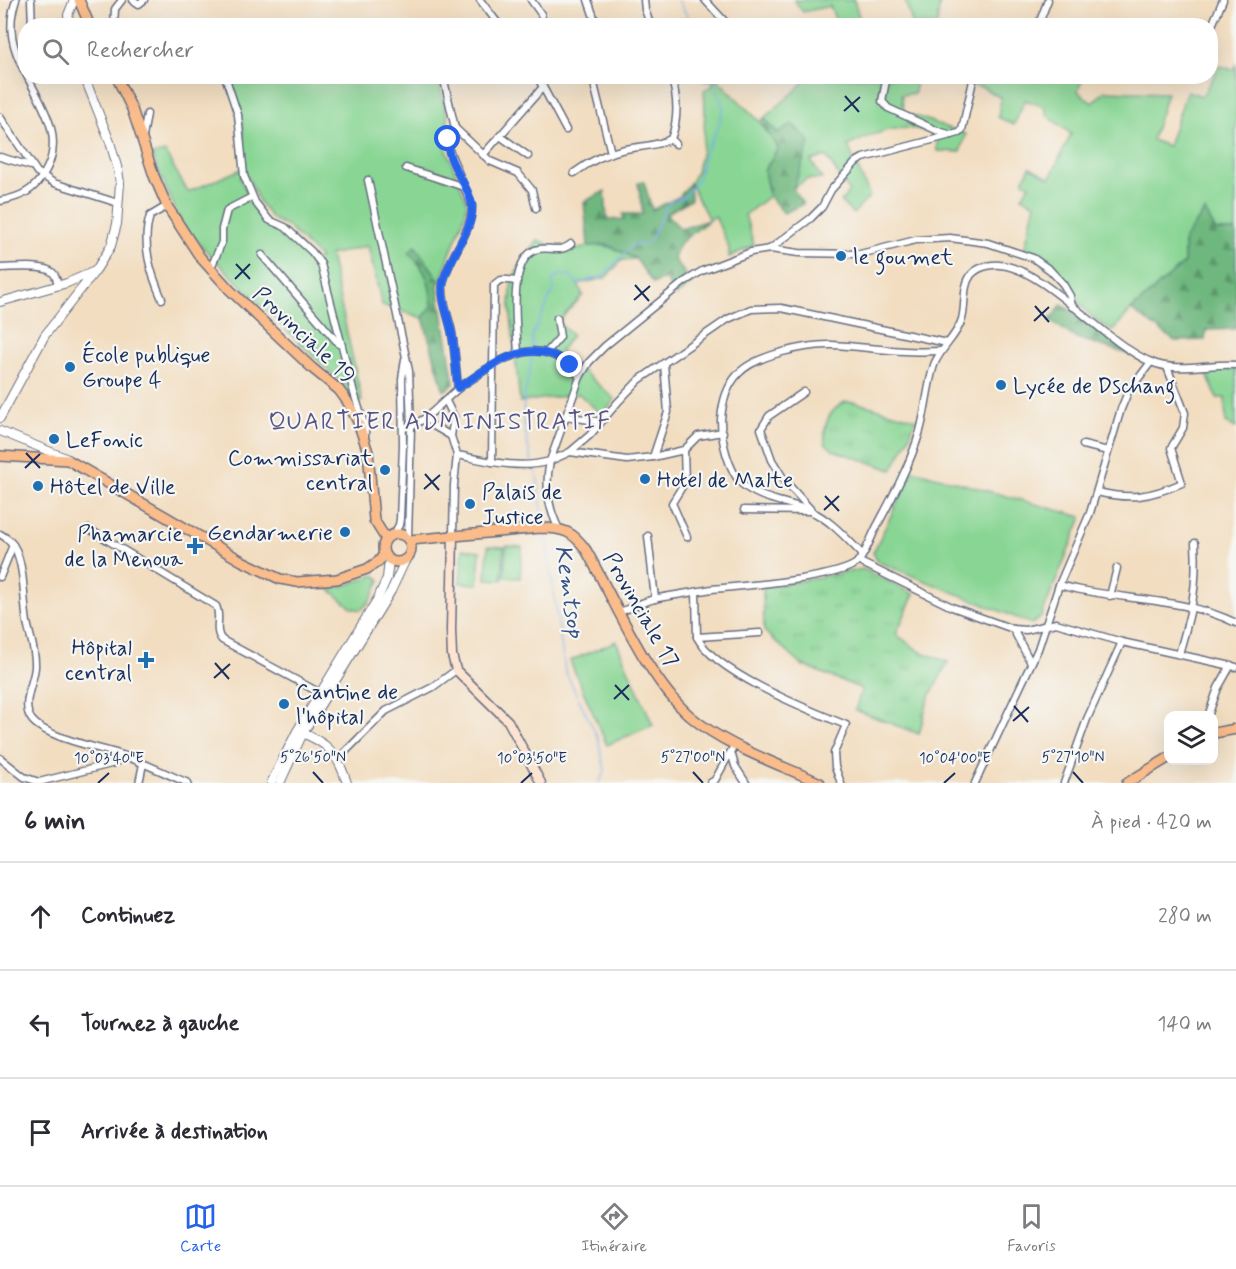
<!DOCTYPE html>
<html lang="fr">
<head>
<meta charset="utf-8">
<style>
  :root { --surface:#fff; --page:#f2f2f3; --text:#2b2b33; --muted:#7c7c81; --line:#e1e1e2; --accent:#2563eb }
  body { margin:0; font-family:Mynerve,sans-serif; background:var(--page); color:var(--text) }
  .controls { position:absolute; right:18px; bottom:18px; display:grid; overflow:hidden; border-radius:12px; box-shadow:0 6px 24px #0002 }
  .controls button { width:54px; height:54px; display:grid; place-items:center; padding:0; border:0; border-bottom:2px solid var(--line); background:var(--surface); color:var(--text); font:30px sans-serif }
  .stop { position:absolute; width:18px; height:18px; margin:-14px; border:4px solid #2563eb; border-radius:50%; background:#fff }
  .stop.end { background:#2563eb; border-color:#fff; box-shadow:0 2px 6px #0008 }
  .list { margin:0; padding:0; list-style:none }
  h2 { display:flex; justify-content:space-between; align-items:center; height:78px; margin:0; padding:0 24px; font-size:26px }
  h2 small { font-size:20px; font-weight:400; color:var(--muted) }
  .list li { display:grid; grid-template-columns:39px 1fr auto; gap:18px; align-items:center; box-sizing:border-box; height:108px; padding:0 24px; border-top:2px solid var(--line) }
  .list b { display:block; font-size:22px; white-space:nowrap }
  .list em { font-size:20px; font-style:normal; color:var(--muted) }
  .icon { flex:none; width:33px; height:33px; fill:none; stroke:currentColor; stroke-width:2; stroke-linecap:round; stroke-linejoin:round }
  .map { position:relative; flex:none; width:1236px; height:783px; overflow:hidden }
  .search { position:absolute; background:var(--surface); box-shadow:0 6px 24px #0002; left:18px; right:18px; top:18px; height:66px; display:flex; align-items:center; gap:15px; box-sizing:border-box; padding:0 21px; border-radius:24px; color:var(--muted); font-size:22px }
  .sheet { height:402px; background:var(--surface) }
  nav { display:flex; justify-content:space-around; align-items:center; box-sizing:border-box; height:84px; border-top:2px solid var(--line); background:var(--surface); font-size:16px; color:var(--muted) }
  nav a { display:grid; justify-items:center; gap:3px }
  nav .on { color:var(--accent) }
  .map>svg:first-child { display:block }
</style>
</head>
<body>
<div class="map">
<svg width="1236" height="783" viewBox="0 0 1236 783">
  <defs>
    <pattern id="forest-firs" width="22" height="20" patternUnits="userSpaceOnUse" patternTransform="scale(1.5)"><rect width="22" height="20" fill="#6eb77e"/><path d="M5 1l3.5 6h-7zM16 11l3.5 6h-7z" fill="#5a956a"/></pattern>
    <pattern id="park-tufts" width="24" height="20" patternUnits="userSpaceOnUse" patternTransform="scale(1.5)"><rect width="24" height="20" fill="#89d694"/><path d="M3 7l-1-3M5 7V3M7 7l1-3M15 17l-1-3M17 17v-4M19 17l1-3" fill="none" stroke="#76b882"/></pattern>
  </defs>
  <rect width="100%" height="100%" fill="#f6f6f2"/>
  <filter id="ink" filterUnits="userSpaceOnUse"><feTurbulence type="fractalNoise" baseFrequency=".0167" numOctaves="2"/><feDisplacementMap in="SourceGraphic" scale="12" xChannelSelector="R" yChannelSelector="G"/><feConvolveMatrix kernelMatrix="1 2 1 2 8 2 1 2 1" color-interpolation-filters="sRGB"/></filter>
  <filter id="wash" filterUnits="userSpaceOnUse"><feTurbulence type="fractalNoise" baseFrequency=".008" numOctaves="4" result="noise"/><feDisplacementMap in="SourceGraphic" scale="24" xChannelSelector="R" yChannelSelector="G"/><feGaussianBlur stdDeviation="1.35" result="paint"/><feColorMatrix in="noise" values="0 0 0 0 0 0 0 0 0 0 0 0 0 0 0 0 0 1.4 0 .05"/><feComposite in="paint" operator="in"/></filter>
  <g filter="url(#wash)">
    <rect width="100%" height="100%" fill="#f2ddc0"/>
    <g fill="#89d694" stroke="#528279" stroke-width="1.5" fill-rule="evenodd">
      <polygon points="794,0 854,0 860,20 837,24 830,6 803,12"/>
      <polygon points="905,0 940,0 937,25 913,25"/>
      <path d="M 1236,64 L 1236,231 L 1216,231 L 1205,212 L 1184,239 L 1184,263 L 1131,310 L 1113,331 C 1105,326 1096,322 1090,315 C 1066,290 1061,262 1024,251 L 1035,204 L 1022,197 L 1030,185 L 1023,181 L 1030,167 L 1050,178 L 1071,134 L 1047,115 L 1045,107 L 1025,100 L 1014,125 L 998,117 L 1001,98 L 982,87 L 964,85 L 959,77 L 1083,77 L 1078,91 L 1092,103 L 1105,91 L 1167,93 L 1152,140 L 1168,146 L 1187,91 L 1202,96 L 1220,66 L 1233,70 Z"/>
      <path d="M 229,77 L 437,77 L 448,117 L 445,145 L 467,202 L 465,215 L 440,281 L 415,246 L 421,265 L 430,282 L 432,306 L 423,318 L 382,305 L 368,246 L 330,255 L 362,401 L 355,405 L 350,392 L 214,259 L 182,225 L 152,155 L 165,152 L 188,192 L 244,168 C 242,155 244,142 243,129 C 242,111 234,94 229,77 ZM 244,169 L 259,201 L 272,219 L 287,226 L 320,258 L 314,261 L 296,241 L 266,223 L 252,203 L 240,178 Z"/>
      <path d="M 702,77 L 718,77 L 717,79 L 760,122 L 779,148 L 764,171 L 769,196 L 745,215 L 754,245 L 729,257 L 729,248 L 715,216 L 709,220 L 690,183 C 705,163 706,115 704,90 L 713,86 L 712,79 L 704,81 Z"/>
      <path d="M 808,77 L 933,77 L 915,77 L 915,93 L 901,95 L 904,113 C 926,118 945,128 966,134 L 960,152 L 937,151 L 937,135 C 905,121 877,131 848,146 L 870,196 L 853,214 L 841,202 L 849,191 L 826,156 L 811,161 L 822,179 L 807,179 L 792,189 L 778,134 L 764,118 L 794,92 Z"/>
      <path d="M 538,240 L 567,253 C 602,241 604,243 636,259 L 622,260 L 605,278 L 578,284 L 583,295 L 558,322 L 572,335 L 560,351 L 615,399 L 602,415 L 579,394 L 520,402 L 510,306 L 512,279 Z"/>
      <polygon points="1204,367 1236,370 1236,428 1226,423 1225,398 1217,398"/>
      <polygon points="913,470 1082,517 1041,617 1032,624 878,562 873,553"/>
      <polygon points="488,546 504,547 502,580 486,579"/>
      <polygon points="506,546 522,547 520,578 504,577"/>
      <polygon points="463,549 480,551 478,584 460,583"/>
      <polygon points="375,575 380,580 370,601 361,610 352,608 328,588 343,586"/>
      <polygon points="616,641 653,725 607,745 570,661"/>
    </g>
    <g fill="url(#forest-firs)" stroke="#44736e" stroke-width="1.5">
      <polygon points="764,118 778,133 792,124 810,142 793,189 803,204 784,213 769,196 764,171 778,148 760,122"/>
      <polygon points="644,182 652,210 679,197 690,183 691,199 666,214 681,229 709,220 679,244 674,259 692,283 676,296 665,278 653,284 636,259 608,245 588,246 584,202 605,191 607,220 624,219 623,214 643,214 638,183"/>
      <polygon points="1205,211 1216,231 1236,231 1236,329 1206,330 1205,340 1175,341 1131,310 1184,263 1184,239"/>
      <path d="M 415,246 L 440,281 L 438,286 L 454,384 L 444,391 L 423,318 L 432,306 C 430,281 427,271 409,253 Z"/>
      <polygon points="1062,304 1131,355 1074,337 1050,320"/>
    </g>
    <g fill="url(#park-tufts)" stroke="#528279" stroke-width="1.5">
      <path d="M 845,402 L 854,402 L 916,419 L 909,438 L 892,470 L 833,450 L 825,443 C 823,425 829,410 845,402 Z"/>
      <polygon points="863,569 914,594 896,634 919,651 948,662 928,700 919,734 855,710 862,689 802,665 764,631 763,588"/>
    </g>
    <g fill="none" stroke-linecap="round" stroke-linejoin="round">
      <g stroke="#7aace6" stroke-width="1.5">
        <polyline points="678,0 693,26"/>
        <polyline points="532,350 532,336 554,289 552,280 560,275 570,275 577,284 603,276 633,245 644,245 650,241 668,203 684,197 698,179 705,153 719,125 723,108 713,76"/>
        <path d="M 532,354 C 531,368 528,379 525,392 C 521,413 526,442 532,462"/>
        <polyline points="534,466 537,476 544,523"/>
        <polyline points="545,531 565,671 598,738 605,771 599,783"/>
      </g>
    </g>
  </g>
  <g filter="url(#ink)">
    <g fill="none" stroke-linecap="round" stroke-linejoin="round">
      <g stroke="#666c80" stroke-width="9">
        <g id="minor">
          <path d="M 16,0 C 6,27 13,50 26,74"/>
          <polyline points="31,0 32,26"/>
          <polyline points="133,0 139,4 144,0"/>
          <polyline points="480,0 500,26"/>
          <polyline points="531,0 541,14 544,26"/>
          <polyline points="588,0 597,26"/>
          <polyline points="644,0 645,10 651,26"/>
          <polyline points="705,0 729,26"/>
          <polyline points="114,26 115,9 122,0"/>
          <polyline points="1038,26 1048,0"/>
          <polyline points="1210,30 1223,0"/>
          <polyline points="225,76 238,115 244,176 255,202 269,220 285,227 298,239 312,252 321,264 354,393 365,427 365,437"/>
          <polyline points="443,76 455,128 490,161 518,173 532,190 536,208"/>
          <polyline points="537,76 566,130"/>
          <polyline points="592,76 611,153"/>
          <path d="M 671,76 C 678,98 679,118 671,139 L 676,144"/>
          <polyline points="887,76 882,101 888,108 938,131 952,135"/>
          <polyline points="0,117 37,172 54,183 118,203"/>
          <path d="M 455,128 L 448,139 L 447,145 L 472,206 C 472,234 448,256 443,284 C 441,300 449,317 452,333 C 455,352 456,370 458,388"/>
          <polyline points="500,136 528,156"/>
          <polyline points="143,137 147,114"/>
          <polyline points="483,155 543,87"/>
          <polyline points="0,157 31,166"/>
          <polyline points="406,168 464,187"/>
          <path d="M 574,173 C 589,162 603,154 621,150 C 638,146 655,147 671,139"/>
          <polyline points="368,180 409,371 411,427 408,539"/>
          <path d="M 0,201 C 21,197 34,191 45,172 C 65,137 43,108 27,76"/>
          <polyline points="770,249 811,218 822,207 831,190 856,162 863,158 959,133 962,130 974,76"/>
          <polyline points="262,255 339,344"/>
          <path d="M 0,268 C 12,268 43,264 52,272 C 56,275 57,281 58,285"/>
          <polyline points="210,270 222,242 222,229 227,210 252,197"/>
          <path d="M 162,299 C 151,274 141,244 150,216 L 167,206"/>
          <polyline points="547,352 560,337 557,318"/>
          <path d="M 518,353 C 517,329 507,262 535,250 C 547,245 560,254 571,244"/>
          <polyline points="446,401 454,417 451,436 457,455"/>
          <polyline points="566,416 601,422"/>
          <polyline points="427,417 432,425 451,436"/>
          <path d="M 403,428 C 426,424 441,402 459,388 C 466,382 475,378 482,372 C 519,348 549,339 580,377"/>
          <polyline points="1083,445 1108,451"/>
          <polyline points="684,450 685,482 672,503 687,537"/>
          <polyline points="570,452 627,460 653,457 684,450 698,436 723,432"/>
          <polyline points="653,457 668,412 664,364"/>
          <path d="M 492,462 L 494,285 C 501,277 506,280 516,281"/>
          <path d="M 1097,492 C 1131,500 1150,497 1182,483 L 1171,448 L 1183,428 L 1185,413 L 1167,367"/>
          <polyline points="744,510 812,511 785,481 772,460 761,429 769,416 804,392"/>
          <path d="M 89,529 L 216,606 C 222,618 213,630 222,640 L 320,693"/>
          <path d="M 559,529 C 548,508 545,484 550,461 L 570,452 L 590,435 L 618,402 L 639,380 L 728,319 L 751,309 L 781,308 L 947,343"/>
          <path d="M 0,534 C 7,538 13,542 16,550 C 25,572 23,598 27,622 C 30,637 36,651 35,667 C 34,683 20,705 32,720 C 46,738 102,748 125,756 C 146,764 167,774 188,783"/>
          <polyline points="394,534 399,525 400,519 403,446 402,379 405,359"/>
          <path d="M 453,535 L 454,485 L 457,455 C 488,461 519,470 550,461 L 580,377 L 589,362 L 605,346 L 684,282 L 702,271 L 751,252 L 770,249 L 799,253 L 860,254 L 916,240 L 950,238 L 988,243 L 1033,258 L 1050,270 L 1063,284 L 1070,296 L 1072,307"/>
          <polyline points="648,536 655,599"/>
          <path d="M 862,554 C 847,539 830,519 810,511 C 789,502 760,500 742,484 C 728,470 721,439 721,420 C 722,404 727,386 738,374 C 755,355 808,344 832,345 C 856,346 881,350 905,351 C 917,352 929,351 941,351"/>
          <polyline points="858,561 952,607 1013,629 1026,630 1056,623 1122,642 1236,667"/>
          <polyline points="0,577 13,545"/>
          <path d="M 1059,585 C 1117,601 1181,596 1236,623"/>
          <path d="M 696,592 L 697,637 C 715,673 809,710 846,725 L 834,753 L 835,767 L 841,783"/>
          <polyline points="1110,596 1117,568"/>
          <path d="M 620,612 C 632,607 645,601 658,598 C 676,595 694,592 712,589 C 741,586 839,579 858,562 C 865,555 872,535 877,526 C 893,496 910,465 920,431 C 926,410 927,387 934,365 C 940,348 957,337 962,319 C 966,305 962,287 971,275 C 978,267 990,264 1000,265 C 1044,268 1105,343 1151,362 C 1177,373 1209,363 1236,365"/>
          <polyline points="1013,629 1031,663"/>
          <polyline points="697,637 760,633"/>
          <path d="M 1179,654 C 1191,612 1198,588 1195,543"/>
          <polyline points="1208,716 1218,688 1231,665"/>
          <polyline points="731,752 735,766 746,783"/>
          <polyline points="0,758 24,777 39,782 115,763 124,756"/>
          <polyline points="338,759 386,711 433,687 456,670"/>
          <polyline points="139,783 143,764"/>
          <polyline points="710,783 715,780 735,744"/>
          <polyline points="975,783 1038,649 1059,585 1090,513 1121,409 1128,392 1151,362"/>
          <polyline points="1064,783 1087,719 1122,642"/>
        </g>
      </g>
      <g stroke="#666c80" stroke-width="10">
        <g id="tertiary">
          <polyline points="70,26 68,15 74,0"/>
          <polyline points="0,302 67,283 95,271"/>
          <polyline points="0,418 45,335 96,270 111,246 117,224 120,183 118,170 110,142 84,76"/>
          <polyline points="0,431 68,459"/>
          <path d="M 298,731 C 328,743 337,752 347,783"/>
          <polyline points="271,783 297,731 378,598 387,578 389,560"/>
          <polyline points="280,783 303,733 391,591 406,559"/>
        </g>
      </g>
      <g stroke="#666c80" stroke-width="11">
        <polyline id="secondary" points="453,535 451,630 452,655 456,670 508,721 541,783"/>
      </g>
      <g stroke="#666c80" stroke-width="12">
        <g id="primary">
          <polyline points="79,0 90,26"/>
          <polyline points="116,76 132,109 154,176 167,206 200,257 230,290 312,368 339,390 347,401 358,422 368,452 374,520 386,539"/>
          <polyline points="0,456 68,460 242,561 280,579 297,582 337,579 367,569 379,561 384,554"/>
          <circle cx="397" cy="548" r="14"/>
          <path d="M 410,540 L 540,528 C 563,528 573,531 586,550 C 615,601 647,679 690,716 C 725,746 779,764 820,783"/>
          <polyline points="1214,733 1236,729"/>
          <polyline points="1127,783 1168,758"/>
        </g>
      </g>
      <use href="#minor" stroke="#fff" stroke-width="6"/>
      <use href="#tertiary" stroke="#fff" stroke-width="8"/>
      <use href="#secondary" stroke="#fde4d1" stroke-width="8"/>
      <use href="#primary" stroke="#fabc8b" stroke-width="9"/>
    </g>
  </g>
  <g fill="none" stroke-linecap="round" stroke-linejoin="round" filter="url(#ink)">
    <path stroke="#2563eb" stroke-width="8" d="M 448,139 C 445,163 471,186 472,207 C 473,232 447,259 443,284 C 441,301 449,318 452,334 C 455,352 456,370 458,388 C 493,365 529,333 570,365"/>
  </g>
  <path fill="none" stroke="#1b2f5e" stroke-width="2" d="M 845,96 L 859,112M 844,111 L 860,97M 236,264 L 250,279M 235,279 L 250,264M 635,285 L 649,301M 634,300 L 650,286M 1035,306 L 1049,322M 1034,321 L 1049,307M 26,453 L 40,468M 25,468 L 40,454M 425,474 L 439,490M 424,489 L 440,475M 825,496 L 839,511M 824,510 L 839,496M 215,663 L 229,679M 214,678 L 230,664M 615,685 L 629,700M 614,699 L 629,685M 1014,706 L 1028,722M 1013,721 L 1029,707M 313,772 L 323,783M 693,772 L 703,783M 1073,772 L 1083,783M 98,783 L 109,773M 521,783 L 532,773M 944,783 L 955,773"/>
  <g fill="#1f6fb2" stroke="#f6f6f2" stroke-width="2">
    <circle cx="841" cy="256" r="6"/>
    <circle cx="70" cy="367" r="6"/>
    <circle cx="1001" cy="385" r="6"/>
    <circle cx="54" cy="439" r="6"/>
    <circle cx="385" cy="470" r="6"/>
    <circle cx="645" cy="479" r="6"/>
    <circle cx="38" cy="486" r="6"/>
    <circle cx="470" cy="504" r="6"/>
    <circle cx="345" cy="532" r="6"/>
    <path d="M192 537h6v6h6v6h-6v6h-6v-6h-6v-6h6z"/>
    <path d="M143 651h6v6h6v6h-6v6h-6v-6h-6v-6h6z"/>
    <circle cx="284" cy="704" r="6"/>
  </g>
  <g text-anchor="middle" stroke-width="4.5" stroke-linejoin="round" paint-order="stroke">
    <g font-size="22" fill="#1b2f5e" stroke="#f6f6f2" text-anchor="start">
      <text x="853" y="264">le goumet</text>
      <text x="82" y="362">École publique<tspan x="82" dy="25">Groupe 4</tspan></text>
      <text x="1013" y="393">Lycée de Dschang</text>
      <text x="66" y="447">LeFonic</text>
      <text x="373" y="465" text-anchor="end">Commissariat<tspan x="373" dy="25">central</tspan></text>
      <text x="657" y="487">Hotel de Malte</text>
      <text x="50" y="494">Hôtel de Ville</text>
      <text x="482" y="499">Palais de<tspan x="482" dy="25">Justice</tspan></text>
      <text x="333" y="540" text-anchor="end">Gendarmerie</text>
      <text x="183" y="541" text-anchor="end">Phamarcie<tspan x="183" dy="25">de la Menoua</tspan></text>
      <text x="132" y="655" text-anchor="end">Hôpital<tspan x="132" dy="25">central</tspan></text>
      <text x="296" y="699">Cantine de<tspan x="296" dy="25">l'hôpital</tspan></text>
    </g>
    <g font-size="22" fill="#1b2f5e" stroke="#f6f6f2">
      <text transform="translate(305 334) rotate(43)" y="8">Provinciale 19</text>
      <text transform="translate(642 609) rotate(60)" y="8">Provinciale 17</text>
    </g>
    <g font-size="24" letter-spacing="1.5" fill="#5a5486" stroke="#f6f6f2">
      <text x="440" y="429">QUARTIER ADMINISTRATIF</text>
    </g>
    <g font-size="24" font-style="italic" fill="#385487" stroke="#f6f6f2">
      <text transform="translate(570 591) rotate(82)" y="8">Kemtsop</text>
    </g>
  </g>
  <g font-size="15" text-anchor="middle" fill="#1b2f5e" stroke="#f6f6f2" stroke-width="4.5" stroke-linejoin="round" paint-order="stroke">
    <text x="313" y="762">5°26'50"N</text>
    <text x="693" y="762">5°27'00"N</text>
    <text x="1073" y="762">5°27'10"N</text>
    <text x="109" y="763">10°03'40"E</text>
    <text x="532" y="763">10°03'50"E</text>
    <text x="955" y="763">10°04'00"E</text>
  </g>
</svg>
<div class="controls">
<button><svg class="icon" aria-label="layers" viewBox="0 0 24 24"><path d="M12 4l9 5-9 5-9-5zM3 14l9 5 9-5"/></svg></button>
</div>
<div class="stop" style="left:448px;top:139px"></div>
<div class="stop end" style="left:570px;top:365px"></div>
<div class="search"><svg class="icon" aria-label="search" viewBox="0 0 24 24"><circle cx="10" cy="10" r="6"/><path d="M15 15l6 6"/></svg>Rechercher</div>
</div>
<section class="sheet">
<h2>6 min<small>À pied · 420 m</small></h2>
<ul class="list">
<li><svg class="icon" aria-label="ahead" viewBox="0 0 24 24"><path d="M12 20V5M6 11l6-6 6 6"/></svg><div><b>Continuez</b></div><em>280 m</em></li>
<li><svg class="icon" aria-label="left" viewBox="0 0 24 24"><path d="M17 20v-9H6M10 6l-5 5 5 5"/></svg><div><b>Tournez à gauche</b></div><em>140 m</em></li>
<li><svg class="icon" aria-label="arrive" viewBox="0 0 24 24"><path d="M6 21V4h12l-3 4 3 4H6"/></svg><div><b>Arrivée à destination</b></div></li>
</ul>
</section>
<nav>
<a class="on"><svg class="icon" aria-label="map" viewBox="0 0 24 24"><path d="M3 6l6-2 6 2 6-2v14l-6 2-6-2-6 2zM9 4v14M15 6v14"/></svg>Carte</a>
<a><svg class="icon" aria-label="directions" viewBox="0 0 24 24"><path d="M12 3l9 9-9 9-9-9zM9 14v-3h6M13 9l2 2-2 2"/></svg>Itinéraire</a>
<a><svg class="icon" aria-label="saved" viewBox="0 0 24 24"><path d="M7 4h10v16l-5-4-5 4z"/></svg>Favoris</a>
</nav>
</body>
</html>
